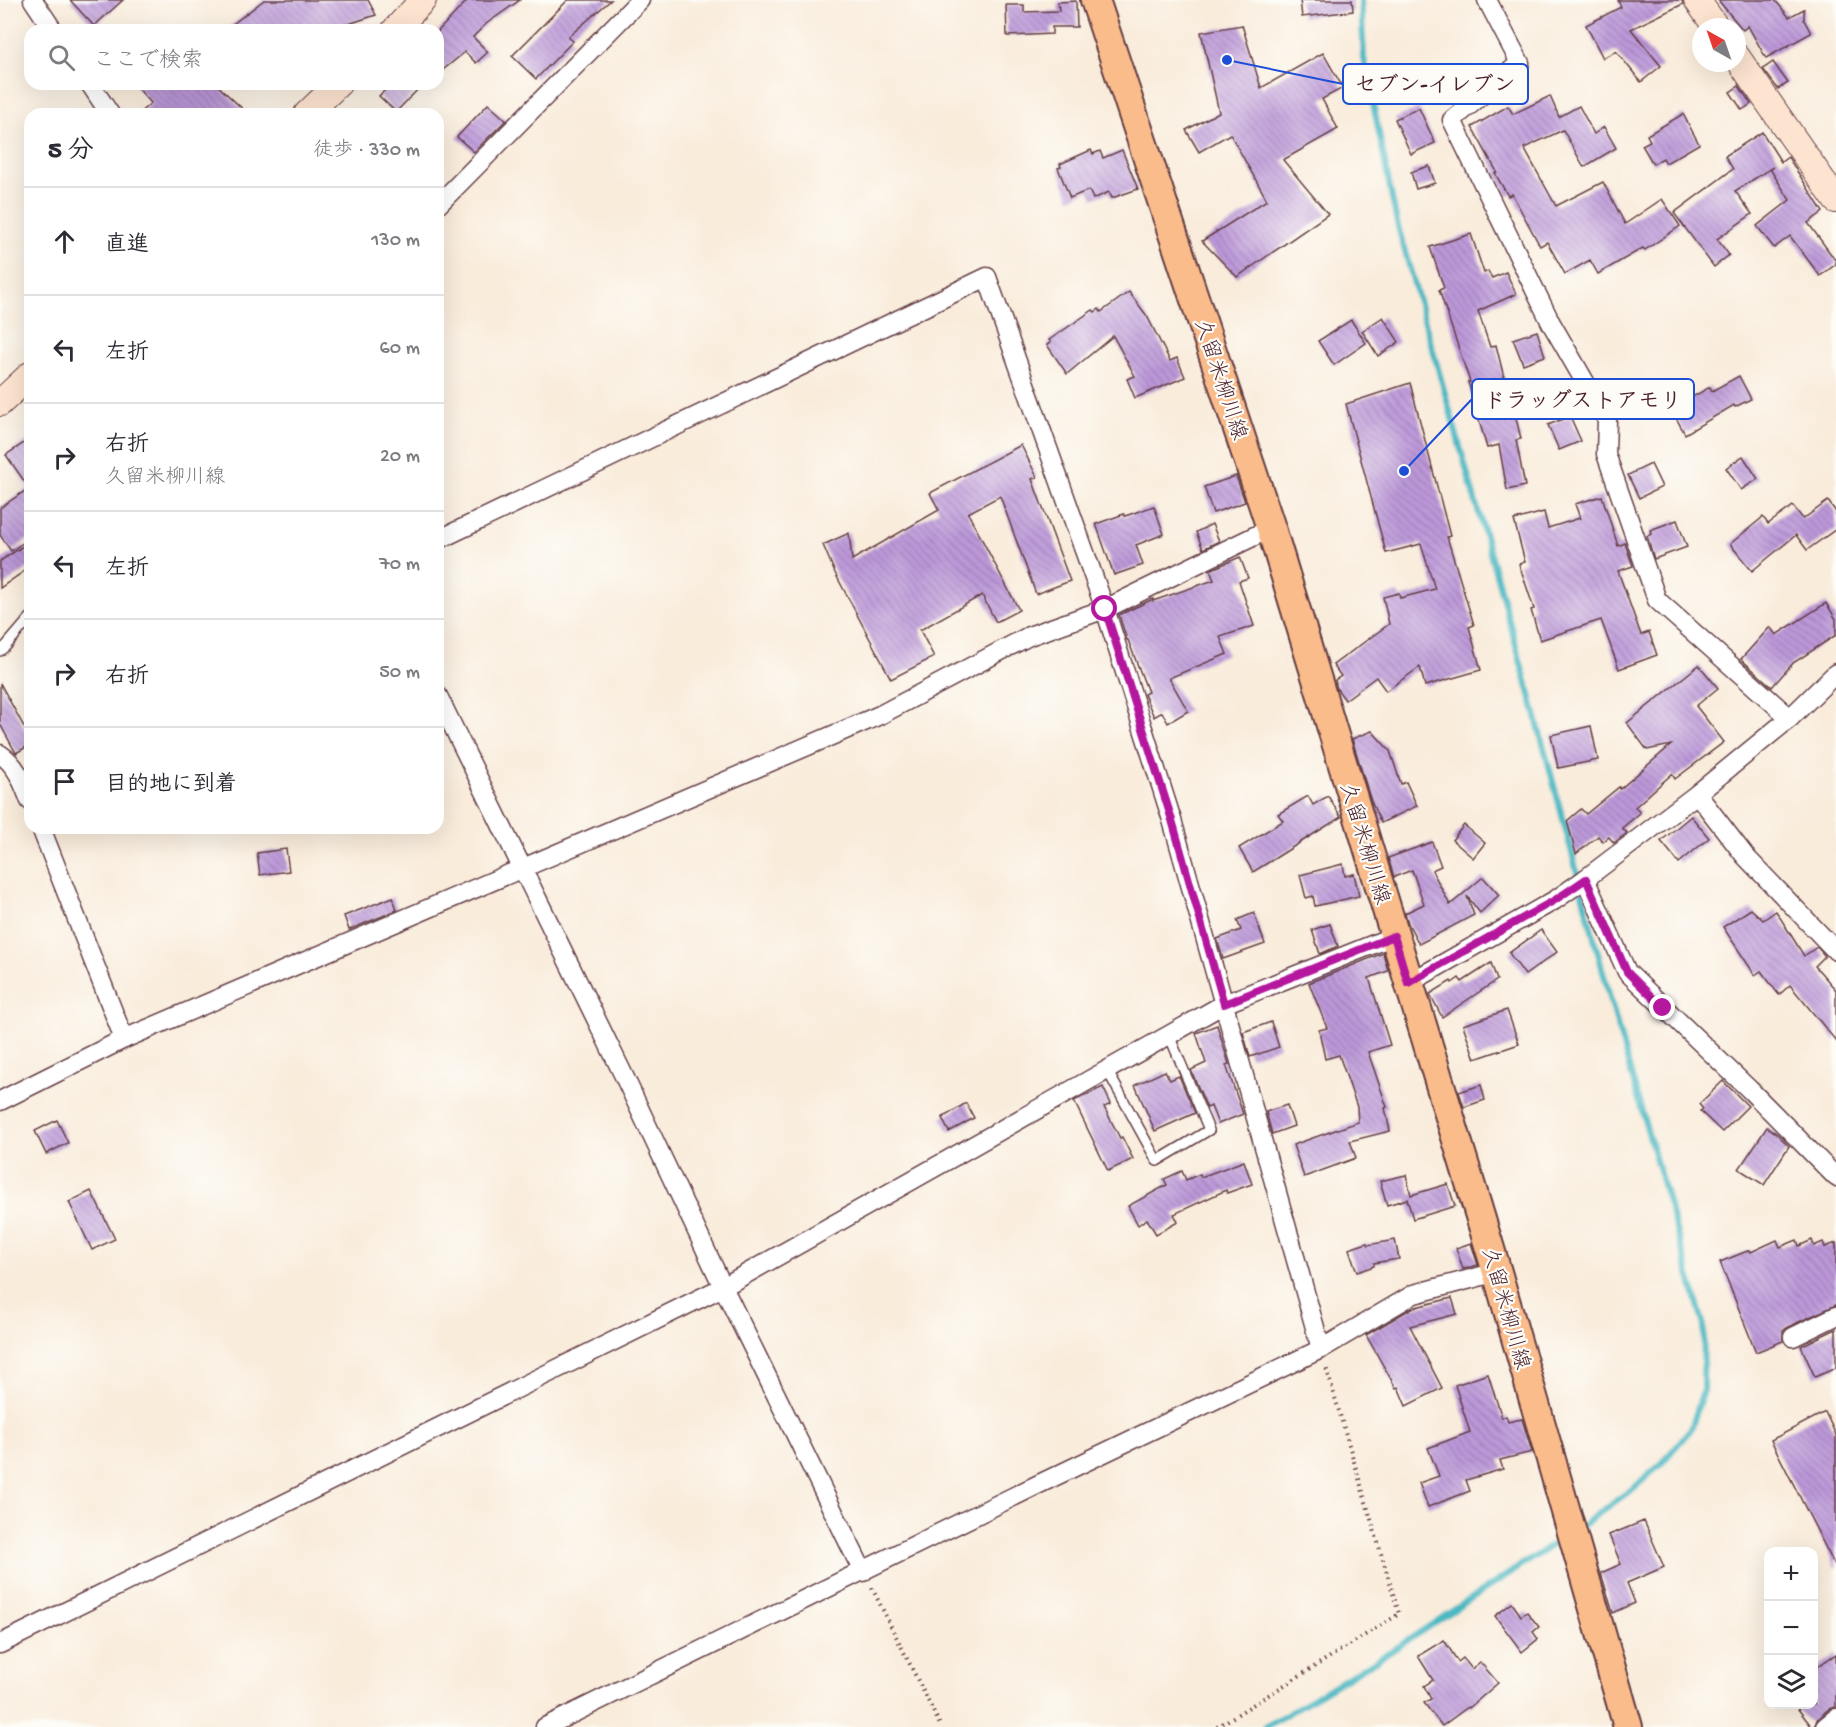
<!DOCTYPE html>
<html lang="ja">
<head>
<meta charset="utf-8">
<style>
  :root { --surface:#fff; --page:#f2f2f3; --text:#2b2b33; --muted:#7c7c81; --line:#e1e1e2 }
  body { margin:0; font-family:"Gochi Hand","Klee One",sans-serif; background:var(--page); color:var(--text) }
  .controls { position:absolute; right:18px; bottom:18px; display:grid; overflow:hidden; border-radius:12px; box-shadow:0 6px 24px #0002 }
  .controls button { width:54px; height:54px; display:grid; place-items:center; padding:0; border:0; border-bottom:2px solid var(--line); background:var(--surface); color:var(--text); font:30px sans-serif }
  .compass { position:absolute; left:1692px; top:18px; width:54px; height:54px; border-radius:50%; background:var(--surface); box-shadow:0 6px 24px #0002; rotate:320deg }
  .stop { position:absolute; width:18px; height:18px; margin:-14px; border:4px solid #b5179e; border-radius:50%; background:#fff }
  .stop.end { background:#b5179e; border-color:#fff; box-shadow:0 2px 6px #0008 }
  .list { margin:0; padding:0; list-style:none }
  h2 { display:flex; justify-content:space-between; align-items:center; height:78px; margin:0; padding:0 24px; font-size:26px }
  h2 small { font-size:20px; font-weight:400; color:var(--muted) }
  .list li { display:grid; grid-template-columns:39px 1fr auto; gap:18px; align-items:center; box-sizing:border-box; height:108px; padding:0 24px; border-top:2px solid var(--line) }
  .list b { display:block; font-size:22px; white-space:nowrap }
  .list p { margin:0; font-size:20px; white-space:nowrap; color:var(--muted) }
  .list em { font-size:20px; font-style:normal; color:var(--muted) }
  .icon { flex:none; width:33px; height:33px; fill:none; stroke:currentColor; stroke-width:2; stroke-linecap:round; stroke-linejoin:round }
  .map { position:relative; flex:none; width:1836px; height:1727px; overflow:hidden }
  .search { position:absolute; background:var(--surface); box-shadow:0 6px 24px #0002; left:24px; top:24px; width:420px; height:66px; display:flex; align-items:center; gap:15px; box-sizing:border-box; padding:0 21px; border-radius:18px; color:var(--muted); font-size:22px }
  .panel { position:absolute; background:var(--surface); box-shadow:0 6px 24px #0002; left:24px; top:108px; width:420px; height:726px; border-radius:18px }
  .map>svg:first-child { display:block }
</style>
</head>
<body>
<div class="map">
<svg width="1836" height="1727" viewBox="0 0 1836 1727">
  <defs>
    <pattern id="building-back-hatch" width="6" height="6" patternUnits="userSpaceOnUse" patternTransform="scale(1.5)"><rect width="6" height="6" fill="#bd99da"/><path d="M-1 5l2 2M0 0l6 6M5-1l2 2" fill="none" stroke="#9c7cb1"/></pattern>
  </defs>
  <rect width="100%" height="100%" fill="#fdfcf7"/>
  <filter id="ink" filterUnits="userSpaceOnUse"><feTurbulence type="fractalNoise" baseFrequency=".0167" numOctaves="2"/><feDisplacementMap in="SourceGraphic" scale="12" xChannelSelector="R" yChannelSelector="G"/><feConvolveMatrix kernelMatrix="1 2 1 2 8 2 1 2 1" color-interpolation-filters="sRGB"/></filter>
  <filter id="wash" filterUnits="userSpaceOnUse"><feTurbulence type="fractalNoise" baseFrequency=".008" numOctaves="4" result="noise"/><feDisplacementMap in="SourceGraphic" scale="24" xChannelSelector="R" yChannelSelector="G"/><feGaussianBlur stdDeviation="1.35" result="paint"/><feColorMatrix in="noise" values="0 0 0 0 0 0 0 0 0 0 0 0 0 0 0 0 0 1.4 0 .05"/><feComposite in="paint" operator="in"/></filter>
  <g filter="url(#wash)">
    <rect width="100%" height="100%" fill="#f9ecdb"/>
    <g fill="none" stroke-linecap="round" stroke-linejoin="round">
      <g stroke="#4ab8c3" stroke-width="6">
        <polyline points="1361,0 1364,58 1397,223 1532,702 1579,880"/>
        <polyline points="1580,1527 1635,1487 1661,1464 1691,1429 1703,1391 1704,1326 1623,1046 1582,893"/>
        <polyline points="1265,1727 1387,1654 1566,1536"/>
      </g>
    </g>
    <g id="blocks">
      <g fill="url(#building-back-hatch)">
        <polygon points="70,0 123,0 94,26"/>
        <polygon points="264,0 368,0 376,15 330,30 225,30"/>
        <polygon points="468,0 520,0 486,24 473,37 488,52 476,63 465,52 438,74 438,31"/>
        <polygon points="568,0 611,0 568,37 573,41 536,79 512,56"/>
        <polygon points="1300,0 1352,0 1353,11 1302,17"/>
        <polygon points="1618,0 1682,0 1683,4 1631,29 1661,66 1641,82 1616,51 1603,58 1586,25 1621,7"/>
        <polygon points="1718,0 1775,0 1789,17 1804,9 1804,20 1811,33 1766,58 1748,26 1743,30"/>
        <polygon points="1076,1 1077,27 1052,27 1052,34 1007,36 1006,5 1024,5 1024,12 1059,11 1058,2"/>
        <polygon points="1242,25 1261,88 1323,53 1343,88 1322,99 1338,129 1283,160 1328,214 1237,277 1202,241 1267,200 1230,134 1199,152 1186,130 1219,112 1201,32"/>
        <polygon points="1773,62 1788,83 1778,89 1763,69"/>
        <polygon points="134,84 216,84 248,114 138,114 151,103"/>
        <polygon points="391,84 423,84 396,112 379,96"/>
        <polygon points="1739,86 1751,104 1742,110 1730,92"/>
        <polygon points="1550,96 1559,117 1579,106 1594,134 1604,127 1616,148 1584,167 1563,130 1524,148 1556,206 1603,182 1625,224 1662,199 1680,226 1645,250 1643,248 1598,274 1590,260 1565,274 1547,242 1540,246 1512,194 1508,196 1495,173 1497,172 1472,127 1508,106 1513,114"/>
        <polygon points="488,104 506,120 474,152 457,137"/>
        <polygon points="1419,108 1435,143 1411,154 1395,119"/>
        <polygon points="1683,114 1699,144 1666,163 1663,158 1653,164 1642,145 1650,141 1647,135"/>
        <polygon points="1762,132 1781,162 1788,157 1823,212 1808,223 1836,261 1836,264 1820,276 1790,236 1774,248 1757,226 1790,200 1770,169 1773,167 1735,191 1752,214 1717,239 1729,255 1714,267 1674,213 1733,169 1725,156"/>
        <polygon points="1091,150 1093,154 1100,151 1103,158 1122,150 1138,189 1112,198 1109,192 1093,199 1089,190 1070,198 1058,168 1061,167 1060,164"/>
        <polygon points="1429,166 1435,183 1416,189 1411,172"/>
        <polygon points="1471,234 1484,273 1488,271 1492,278 1506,272 1516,294 1478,311 1490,347 1496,345 1513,414 1515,414 1521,439 1516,440 1525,486 1507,490 1499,445 1487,448 1468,382 1470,382 1439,290 1444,288 1430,247"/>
        <polygon points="1129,292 1147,316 1170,361 1177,358 1185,377 1135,398 1127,379 1135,376 1113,336 1067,374 1047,345 1051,342 1049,340 1093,310 1095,312 1099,309 1101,312"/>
        <polygon points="1383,317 1399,342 1378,356 1362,331"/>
        <polygon points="1351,320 1366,343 1334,365 1318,341"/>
        <polygon points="1537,331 1545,356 1523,364 1513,339"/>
        <polygon points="1739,376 1751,399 1735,407 1734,405 1685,434 1671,409 1710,387 1712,391"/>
        <polygon points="1410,383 1450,536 1447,537 1474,625 1469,627 1481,670 1425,686 1420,667 1386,691 1376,677 1345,700 1337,689 1335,680 1341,676 1333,665 1389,624 1383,597 1399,593 1400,598 1435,589 1421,544 1386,553 1346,404"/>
        <polygon points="1570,416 1581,441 1559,450 1548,425"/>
        <polygon points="30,439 30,538 11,551 0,535 0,508 29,488 6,455"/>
        <polygon points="1021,445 1037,477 1032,479 1070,581 1036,594 1000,496 968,513 1019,610 996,622 982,595 920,630 934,657 891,679 835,573 823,545 849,533 852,560 939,510 930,493"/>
        <polygon points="1743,456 1758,479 1741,490 1726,468"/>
        <polygon points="1651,464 1662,487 1639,498 1628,475"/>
        <polygon points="1236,476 1245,502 1213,513 1204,487"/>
        <polygon points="1602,496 1618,546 1625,543 1633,566 1618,571 1641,635 1649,632 1657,655 1619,669 1601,620 1540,640 1531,610 1534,609 1519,564 1525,562 1514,520 1544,512 1548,528 1580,518 1575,504"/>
        <polygon points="1828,501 1836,512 1836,529 1807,550 1796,535 1752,571 1730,544 1763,517 1768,524 1793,506 1803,519"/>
        <polygon points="1154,506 1164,534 1136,545 1143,565 1114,575 1096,524 1124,514 1125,516"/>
        <polygon points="1677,520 1687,547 1654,559 1647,536 1651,534 1650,530"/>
        <polygon points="1212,524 1219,541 1203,549 1196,532"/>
        <polygon points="23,546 30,556 30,567 0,588 0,561"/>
        <polygon points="1240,557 1248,578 1239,581 1254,626 1220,637 1227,654 1169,678 1188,711 1168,723 1162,712 1154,717 1144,694 1148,692 1128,640 1127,640 1119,615 1153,599 1153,601 1214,580 1210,570"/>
        <polygon points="1826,603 1836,619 1836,635 1793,663 1772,687 1741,659 1770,627 1776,635"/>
        <polygon points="1699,665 1718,688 1696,706 1724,742 1675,779 1672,774 1635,807 1640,813 1622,828 1627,833 1614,843 1609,837 1603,842 1598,836 1576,854 1567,821 1581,809 1586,814 1619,787 1620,789 1671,745 1647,750 1627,723"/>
        <polygon points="0,683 30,738 30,745 16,753 0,724"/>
        <polygon points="1591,726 1598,760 1558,768 1551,735"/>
        <polygon points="1372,731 1390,751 1401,784 1406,782 1417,806 1381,823 1371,801 1352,739"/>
        <polygon points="1308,796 1313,805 1328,796 1341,817 1253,872 1239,848 1283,821 1278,814"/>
        <polygon points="1691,816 1709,838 1679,863 1661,841"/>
        <polygon points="1464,825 1485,843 1473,858 1452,840"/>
        <polygon points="1432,842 1441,866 1432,870 1450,905 1483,877 1499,895 1480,913 1467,896 1474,915 1419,944 1408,923 1405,913 1424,904 1412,870 1394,877 1388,858"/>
        <polygon points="286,849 289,871 260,875 257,853"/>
        <polygon points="1343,864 1345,876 1354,874 1359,896 1315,906 1313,896 1306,898 1300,875"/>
        <polygon points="393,897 397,910 349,930 344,916"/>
        <polygon points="1751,909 1763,920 1776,911 1804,956 1817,947 1825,956 1815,966 1836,990 1836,1041 1790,985 1779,995 1761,971 1755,975 1723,927"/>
        <polygon points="1254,913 1265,944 1223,959 1217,939 1241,930 1237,920"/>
        <polygon points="1330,924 1338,946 1320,954 1312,930"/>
        <polygon points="1541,930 1557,952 1525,975 1509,953"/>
        <polygon points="1383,953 1388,971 1369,978 1390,1045 1368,1052 1387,1107 1385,1108 1390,1131 1350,1141 1356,1158 1304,1177 1293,1145 1358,1122 1357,1107 1339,1055 1325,1059 1319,1030 1327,1028 1309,983"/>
        <polygon points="1491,963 1497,980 1442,1017 1430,994 1451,981 1452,983 1459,978 1462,982"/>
        <polygon points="1507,1010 1519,1044 1475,1059 1463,1025"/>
        <polygon points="1271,1022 1279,1047 1250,1057 1243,1032"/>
        <polygon points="1217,1025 1229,1064 1226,1065 1243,1114 1218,1124 1211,1106 1207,1108 1191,1070 1206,1063 1196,1033"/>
        <polygon points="1165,1071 1170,1080 1179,1076 1195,1113 1155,1131 1135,1085"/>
        <polygon points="1723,1081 1748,1106 1722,1132 1700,1111 1703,1109 1699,1104"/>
        <polygon points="1481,1085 1485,1100 1464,1107 1459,1092"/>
        <polygon points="1103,1087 1111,1104 1104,1107 1120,1138 1122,1137 1133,1159 1108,1171 1074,1101"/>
        <polygon points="966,1103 974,1118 949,1132 942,1118"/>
        <polygon points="1287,1105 1294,1126 1272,1134 1266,1112"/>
        <polygon points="57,1120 68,1143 46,1154 35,1131"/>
        <polygon points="1767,1127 1776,1133 1789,1146 1764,1185 1739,1169"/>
        <polygon points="1244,1161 1252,1184 1227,1193 1226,1190 1174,1214 1178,1222 1156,1234 1147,1219 1138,1225 1128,1206 1167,1185 1164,1179 1182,1171 1186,1180 1200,1174 1201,1177"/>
        <polygon points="1406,1175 1411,1195 1448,1184 1455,1206 1413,1219 1407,1199 1387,1205 1380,1181"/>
        <polygon points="91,1191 115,1239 92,1250 69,1202"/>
        <polygon points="1395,1240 1399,1259 1374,1263 1374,1266 1357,1272 1349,1249 1367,1243 1368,1245"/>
        <polygon points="1777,1240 1780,1247 1797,1240 1799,1246 1812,1240 1814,1246 1823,1242 1825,1247 1836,1243 1836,1305 1788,1327 1783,1331 1783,1341 1756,1352 1720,1262 1750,1250 1751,1252"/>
        <polygon points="1471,1243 1478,1265 1463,1269 1456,1248"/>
        <polygon points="1452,1298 1457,1314 1410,1326 1442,1388 1406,1406 1398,1387 1396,1388 1366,1335 1412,1308"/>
        <polygon points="1836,1329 1836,1368 1815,1377 1801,1346"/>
        <polygon points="1488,1374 1502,1418 1506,1416 1508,1422 1522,1419 1532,1452 1500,1460 1503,1469 1466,1480 1470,1491 1428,1507 1419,1483 1439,1476 1428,1448 1470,1432 1455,1385"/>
        <polygon points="1825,1412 1836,1435 1836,1568 1771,1440"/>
        <polygon points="1644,1521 1664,1567 1627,1583 1635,1603 1613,1613 1601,1573 1621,1564 1609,1535"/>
        <polygon points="1512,1603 1521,1616 1527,1612 1539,1627 1533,1632 1538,1639 1522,1652 1495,1616"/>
        <polygon points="1444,1640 1458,1662 1463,1658 1472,1669 1480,1662 1498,1683 1469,1708 1468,1707 1442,1726 1424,1703 1431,1699 1424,1686 1433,1680 1418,1656"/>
        <polygon points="1836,1654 1836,1707 1829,1709 1818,1718 1814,1727 1812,1727 1794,1704 1814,1704 1814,1669"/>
      </g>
    </g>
  </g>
  <g filter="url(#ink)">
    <use href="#blocks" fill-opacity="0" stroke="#643e45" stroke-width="1.5"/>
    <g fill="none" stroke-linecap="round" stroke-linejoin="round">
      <g stroke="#643e45" stroke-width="12">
        <g id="lane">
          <polyline points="0,651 6,646 30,618"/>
          <polyline points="1107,1070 1157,1161 1209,1130 1169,1035"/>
        </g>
      </g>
      <g stroke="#643e45" stroke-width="21">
        <g id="street">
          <polyline points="33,0 53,30"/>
          <polyline points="1487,0 1520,63 1452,120 1551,323 1607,420 1606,454 1657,600 1790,718"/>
          <polyline points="90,84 110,114"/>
          <polyline points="438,205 640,0"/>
          <polyline points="438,540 987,277 1105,609 1172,820 1321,1349"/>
          <polyline points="438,696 624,1076 723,1287 863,1572"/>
          <path d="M 0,754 C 17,765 23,783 30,801"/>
          <polyline points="1697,794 1745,856 1836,951"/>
          <polyline points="41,828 124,1039"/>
          <polyline points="1585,879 1627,972 1750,1090 1836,1177"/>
          <polyline points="1409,983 1555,900 1585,879 1697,794 1790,718 1836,673"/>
          <polyline points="0,1101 124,1039 880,715 1029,636 1105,609 1271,528"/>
          <polyline points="1793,1337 1836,1316"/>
          <polyline points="0,1644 723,1287 1224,1004 1394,936"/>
          <polyline points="545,1727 1037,1485 1321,1349 1414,1294 1497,1272"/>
          <polyline points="1825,1727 1836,1718"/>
        </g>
      </g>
      <g stroke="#643e45" stroke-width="28">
        <g id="secondary">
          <polyline points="1697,0 1716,27"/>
          <polyline points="395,30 423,0"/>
          <polyline points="1737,57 1836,200"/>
          <polyline points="307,114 338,84"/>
          <polyline points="0,403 30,375"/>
        </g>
      </g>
      <g stroke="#643e45" stroke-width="32">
        <polyline id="primary" points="1095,0 1271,528 1497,1272 1628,1727"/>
      </g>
      <g stroke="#643e45" stroke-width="4" stroke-dasharray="1.5 4.5" stroke-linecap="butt">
        <polyline points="872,1588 941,1727"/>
        <polyline points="1217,1727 1399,1614 1326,1367"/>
      </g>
      <use href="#lane" stroke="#fff" stroke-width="9"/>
      <use href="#street" stroke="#fff" stroke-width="18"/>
      <use href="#secondary" stroke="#fde4d0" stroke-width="26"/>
      <use href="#primary" stroke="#f9bc8a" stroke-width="28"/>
    </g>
  </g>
  <g fill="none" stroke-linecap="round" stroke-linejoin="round" filter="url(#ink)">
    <polyline stroke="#b5179e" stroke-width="8" points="1105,609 1172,820 1224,1004 1394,936 1408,983 1555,900 1586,879 1627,972 1663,1008"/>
  </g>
  <g text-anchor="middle" stroke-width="4.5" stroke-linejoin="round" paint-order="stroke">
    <g font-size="21" fill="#4a1f2b" stroke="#fdfcf7">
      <text transform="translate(1222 379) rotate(72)" y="7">久留米柳川線</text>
      <text transform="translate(1366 843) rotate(73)" y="7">久留米柳川線</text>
      <text transform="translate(1507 1308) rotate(74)" y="7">久留米柳川線</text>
    </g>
  </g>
  <path fill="none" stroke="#1d4ed8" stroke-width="2" d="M1227 60L1343 84M1404 471L1472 399"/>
  <g fill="#1d4ed8" stroke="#fdfcf7" stroke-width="2">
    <circle cx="1227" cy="60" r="6"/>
    <circle cx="1404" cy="471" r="6"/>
  </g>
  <g fill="#fdfcf7" stroke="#1d4ed8" stroke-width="2">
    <rect x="1343" y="64" width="185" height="40" rx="6"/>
    <rect x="1472" y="379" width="222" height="40" rx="6"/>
  </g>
  <g font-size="22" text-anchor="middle" font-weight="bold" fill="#4a1f2b">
    <text x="1435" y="91">セブン-イレブン</text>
    <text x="1583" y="407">ドラッグストアモリ</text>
  </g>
</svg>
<div class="controls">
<button>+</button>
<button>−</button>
<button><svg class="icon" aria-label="layers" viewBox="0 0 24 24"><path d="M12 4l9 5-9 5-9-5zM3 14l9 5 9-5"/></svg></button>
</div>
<svg class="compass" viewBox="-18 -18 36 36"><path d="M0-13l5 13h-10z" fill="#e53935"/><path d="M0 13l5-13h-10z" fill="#7c7c81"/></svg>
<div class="stop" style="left:1105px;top:609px"></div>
<div class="stop end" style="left:1663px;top:1008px"></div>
<div class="search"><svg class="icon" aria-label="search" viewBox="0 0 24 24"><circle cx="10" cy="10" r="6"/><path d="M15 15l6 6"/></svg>ここで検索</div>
<section class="panel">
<h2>5 分<small>徒歩 · 330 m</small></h2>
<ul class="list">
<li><svg class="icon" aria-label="ahead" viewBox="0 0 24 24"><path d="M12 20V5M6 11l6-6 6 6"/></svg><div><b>直進</b></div><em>130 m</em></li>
<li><svg class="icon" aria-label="left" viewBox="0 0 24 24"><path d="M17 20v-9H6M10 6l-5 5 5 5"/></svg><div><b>左折</b></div><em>60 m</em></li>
<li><svg class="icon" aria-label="right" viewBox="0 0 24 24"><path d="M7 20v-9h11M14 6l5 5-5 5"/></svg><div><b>右折</b><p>久留米柳川線</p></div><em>20 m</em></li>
<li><svg class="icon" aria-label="left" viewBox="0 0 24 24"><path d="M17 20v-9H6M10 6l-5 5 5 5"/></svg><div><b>左折</b></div><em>70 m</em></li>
<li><svg class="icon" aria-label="right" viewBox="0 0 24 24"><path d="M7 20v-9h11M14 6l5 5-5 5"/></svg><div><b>右折</b></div><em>50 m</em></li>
<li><svg class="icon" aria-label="arrive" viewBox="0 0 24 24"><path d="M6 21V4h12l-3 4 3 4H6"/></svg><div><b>目的地に到着</b></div></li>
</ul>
</section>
</div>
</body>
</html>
